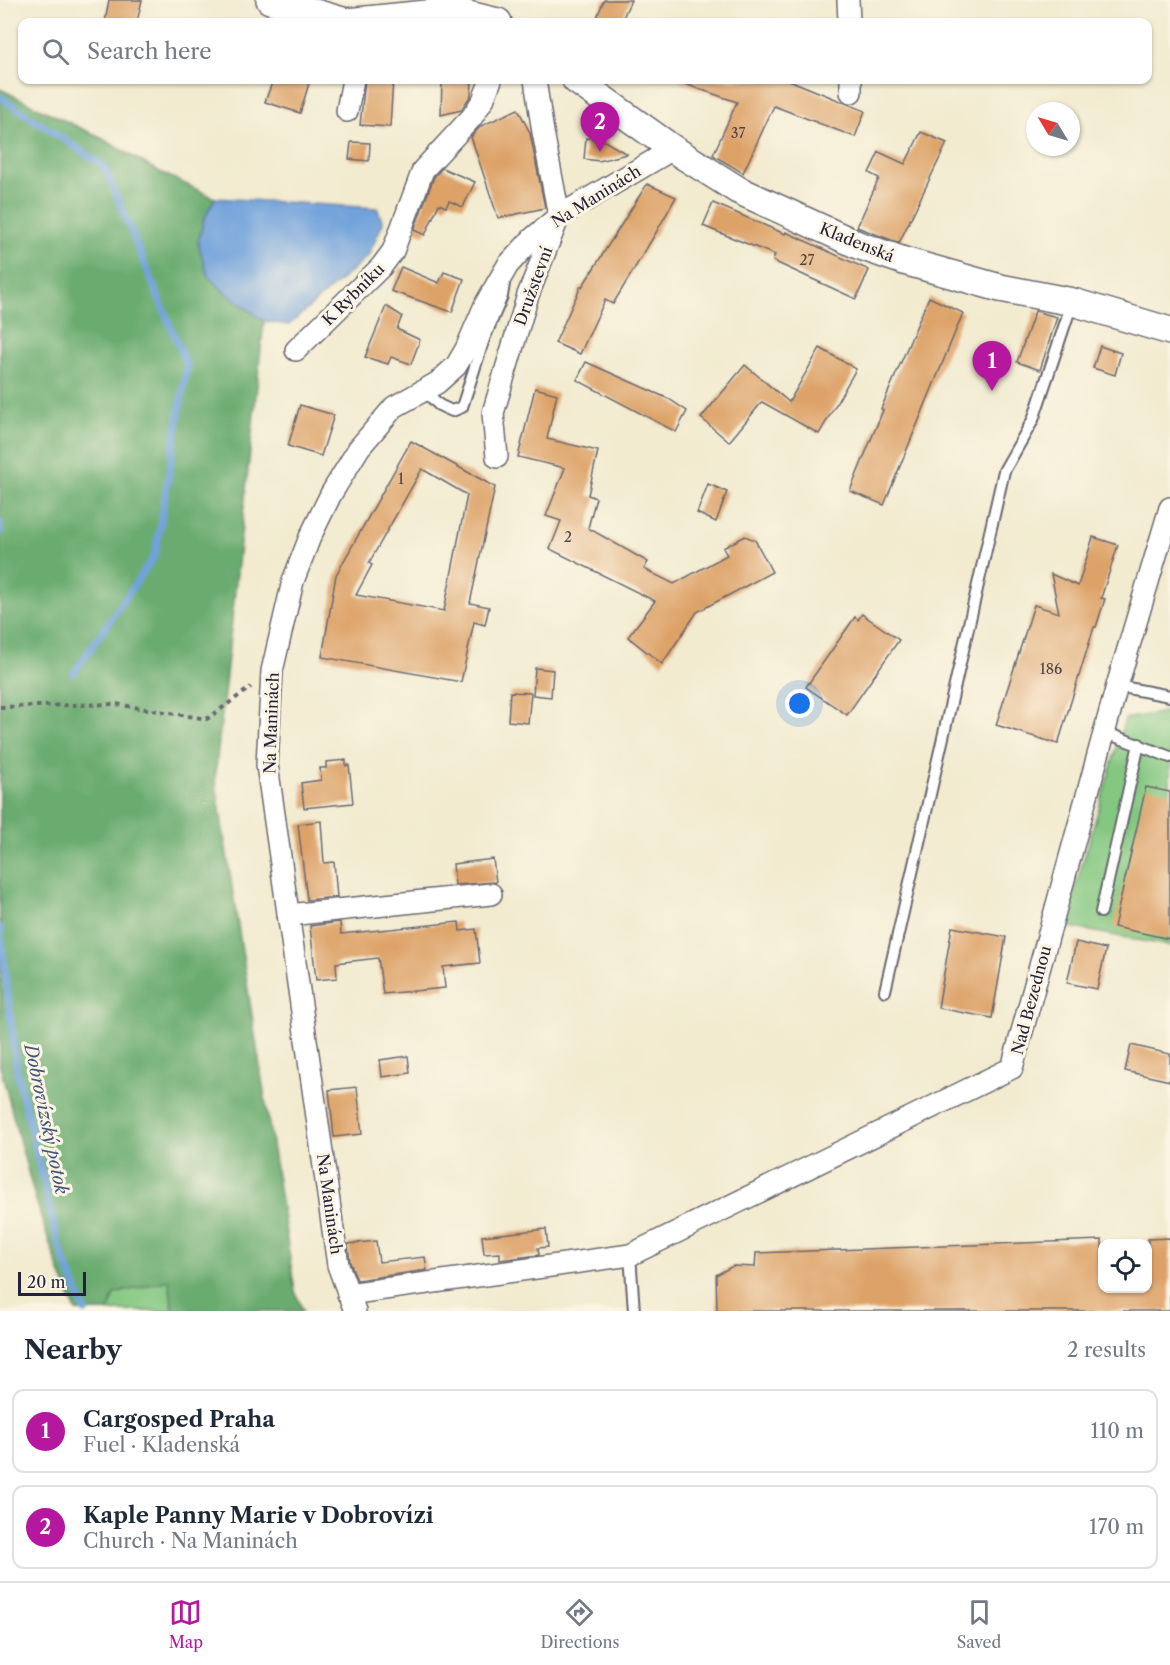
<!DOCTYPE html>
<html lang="en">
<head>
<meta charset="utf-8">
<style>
  :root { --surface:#fff; --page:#f6f6f7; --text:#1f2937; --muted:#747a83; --line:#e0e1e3; --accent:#b5179e }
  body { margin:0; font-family:"Libre Caslon Text",serif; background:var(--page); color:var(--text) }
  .controls { position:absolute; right:18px; bottom:18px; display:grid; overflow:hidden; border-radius:12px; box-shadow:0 2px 4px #0004 }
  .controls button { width:54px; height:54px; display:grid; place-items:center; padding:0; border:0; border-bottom:2px solid var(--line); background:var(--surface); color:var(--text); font:30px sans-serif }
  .compass { position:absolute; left:1026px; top:102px; width:54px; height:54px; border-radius:50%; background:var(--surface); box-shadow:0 2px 4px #0004; rotate:308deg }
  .scale { position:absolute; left:18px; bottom:15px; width:68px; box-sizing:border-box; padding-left:6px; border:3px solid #22223b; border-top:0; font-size:16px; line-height:21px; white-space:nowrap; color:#22223b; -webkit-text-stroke:4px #fcf5e5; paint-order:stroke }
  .you { position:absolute; left:800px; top:704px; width:21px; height:21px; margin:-15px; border:4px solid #fff; border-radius:50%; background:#1a73e8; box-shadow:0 0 0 9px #1a73e833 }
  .badge { display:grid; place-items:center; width:39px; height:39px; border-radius:50%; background:var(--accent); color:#fff; font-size:20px; font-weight:700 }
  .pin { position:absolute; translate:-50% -50px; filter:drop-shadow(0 2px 3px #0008) }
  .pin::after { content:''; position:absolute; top:32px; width:21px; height:18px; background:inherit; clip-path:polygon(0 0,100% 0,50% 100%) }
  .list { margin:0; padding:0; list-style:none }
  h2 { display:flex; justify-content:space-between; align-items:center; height:78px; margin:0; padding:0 24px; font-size:26px }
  h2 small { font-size:20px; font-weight:400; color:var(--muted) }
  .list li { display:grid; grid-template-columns:39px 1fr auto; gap:18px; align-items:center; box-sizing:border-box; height:84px; margin:0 12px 12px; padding:0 12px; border:2px solid var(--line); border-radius:12px }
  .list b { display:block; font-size:22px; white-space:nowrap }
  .list p { margin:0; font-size:20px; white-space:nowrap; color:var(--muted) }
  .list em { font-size:20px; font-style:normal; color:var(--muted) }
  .icon { flex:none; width:33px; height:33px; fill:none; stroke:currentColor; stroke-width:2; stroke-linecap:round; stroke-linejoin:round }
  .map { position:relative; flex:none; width:1170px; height:1311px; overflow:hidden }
  .search { position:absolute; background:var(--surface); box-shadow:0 2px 4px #0004; left:18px; right:18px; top:18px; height:66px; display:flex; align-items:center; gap:15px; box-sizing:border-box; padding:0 21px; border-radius:12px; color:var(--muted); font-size:22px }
  .sheet { height:270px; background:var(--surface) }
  nav { display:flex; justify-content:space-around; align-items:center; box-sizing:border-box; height:84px; border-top:2px solid var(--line); background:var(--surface); font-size:16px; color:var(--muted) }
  nav a { display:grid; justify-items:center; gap:3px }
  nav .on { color:var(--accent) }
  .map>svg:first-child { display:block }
</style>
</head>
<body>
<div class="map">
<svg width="1170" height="1311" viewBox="0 0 1170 1311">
  <rect width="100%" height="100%" fill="#fcf5e5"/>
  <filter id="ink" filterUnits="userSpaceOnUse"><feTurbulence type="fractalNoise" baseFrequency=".0167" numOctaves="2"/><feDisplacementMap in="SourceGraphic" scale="12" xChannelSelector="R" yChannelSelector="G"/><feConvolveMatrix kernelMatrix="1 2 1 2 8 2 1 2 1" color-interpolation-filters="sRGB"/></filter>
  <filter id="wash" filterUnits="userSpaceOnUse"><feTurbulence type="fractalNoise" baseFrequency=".008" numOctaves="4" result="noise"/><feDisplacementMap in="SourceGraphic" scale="24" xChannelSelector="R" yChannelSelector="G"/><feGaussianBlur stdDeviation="1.35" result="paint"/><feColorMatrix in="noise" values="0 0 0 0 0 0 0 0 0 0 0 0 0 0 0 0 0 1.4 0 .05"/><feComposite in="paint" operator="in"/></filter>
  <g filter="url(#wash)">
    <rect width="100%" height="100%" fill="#f2ebd0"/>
    <g fill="#83c781" stroke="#52745e" stroke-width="1.5">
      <polygon points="1164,712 1170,714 1170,946 1064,926 1125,719"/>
      <polygon points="169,1280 173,1311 109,1311 114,1294"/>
    </g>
    <path fill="#6aac6f" stroke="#466755" stroke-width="1.5" d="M 0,89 L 101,138 L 156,170 L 215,198 L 204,219 L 225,292 L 264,321 L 215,778 L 295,1291 L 303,1311 L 173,1311 L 169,1280 L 114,1294 L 109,1311 L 76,1311 C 41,1233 22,1149 0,1066 Z"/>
    <polygon fill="#71a2db" stroke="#4a628b" stroke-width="1.5" points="215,198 377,208 383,223 368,256 289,325 264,321 225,292 208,276 198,243 204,219"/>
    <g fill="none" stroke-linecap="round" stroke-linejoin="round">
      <g stroke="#71a2db" stroke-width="7">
        <polyline points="0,97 104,166 187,366 155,555 73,674"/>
        <polyline points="0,523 0,532"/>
        <polyline points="0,928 17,1073 59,1246 85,1311"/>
      </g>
    </g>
    <g id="blocks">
      <g fill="#dda268" fill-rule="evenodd">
        <polygon points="109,0 142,0 137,22 105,22"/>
        <polygon points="604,0 631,0 621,22 595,22"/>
        <polygon points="273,80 310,80 300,113 265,102"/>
        <polygon points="365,80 393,80 390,127 360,125"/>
        <polygon points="442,80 472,80 471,95 461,110 441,115"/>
        <polygon points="680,80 789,80 865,111 855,137 774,106 743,173 713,155 737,102 679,82"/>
        <polygon points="518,109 530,133 545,208 498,218 471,137 481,126"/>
        <polygon points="921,132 947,143 899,243 857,227 879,178 869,173 879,152 905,164"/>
        <polygon points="586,138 601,139 627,154 599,161 584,159"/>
        <polygon points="351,142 370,143 369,161 349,159"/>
        <polygon points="442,168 475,182 463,207 449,201 446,207 439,204 425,235 414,230 434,177"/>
        <polygon points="647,184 676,197 654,236 613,304 605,300 580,354 555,343 581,286 582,287"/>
        <polygon points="713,203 785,234 786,232 869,270 856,299 773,261 775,255 703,226"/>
        <polygon points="401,267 439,283 444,272 464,279 452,312 391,291"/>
        <polygon points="929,297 963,313 884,505 850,491 883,410 881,409"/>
        <polygon points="386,306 402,316 397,329 420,340 411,364 391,357 388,364 365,357"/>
        <polygon points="1035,311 1057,317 1040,370 1017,362"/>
        <polygon points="1100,346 1121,353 1115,375 1093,368"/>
        <polygon points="820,348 856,369 819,434 762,402 729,442 701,418 745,365 789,402"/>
        <polygon points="586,362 669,399 687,411 676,432 577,380"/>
        <polygon points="535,388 557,394 547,439 598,451 588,495 596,498 588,528 648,562 644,569 674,584 727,555 723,548 745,536 755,540 772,572 697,612 662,664 628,637 655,601 550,549 561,521 546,516 565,468 518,457"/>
        <polygon points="300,405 334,415 321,456 288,446"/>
        <path d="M 411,441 L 495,487 L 470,603 L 489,607 L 485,625 L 474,622 L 461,682 L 322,657 L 336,575 ZM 422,469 L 467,495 L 444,611 L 356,595 L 372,565 L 369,563 Z"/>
        <polygon points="708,484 727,492 716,522 697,513"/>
        <polygon points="1093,537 1118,545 1101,598 1105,599 1096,627 1094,627 1058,744 996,725 1034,605 1059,613 1051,574 1078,586"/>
        <polygon points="862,614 899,640 847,715 806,687 855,617 858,620"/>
        <polygon points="535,668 553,670 551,697 533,695"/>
        <polygon points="510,692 531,693 528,723 508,721"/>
        <polygon points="346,760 346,766 349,765 353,803 304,808 301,783 321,780 320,768 326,768 326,762"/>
        <polygon points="1146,787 1170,792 1170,939 1114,927"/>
        <polygon points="321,821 324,863 334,862 337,897 307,900 298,824"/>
        <polygon points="493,859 496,882 455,885 453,864"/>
        <polygon points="340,922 341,934 459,922 460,931 476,929 480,963 443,967 445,988 403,992 383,994 378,958 336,963 337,978 316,980 310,926"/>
        <polygon points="952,927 1006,937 992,1018 938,1008"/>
        <polygon points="1076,942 1106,949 1097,989 1067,983"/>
        <polygon points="1131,1045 1170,1054 1170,1081 1125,1071"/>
        <polygon points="408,1056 410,1073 382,1077 380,1060"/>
        <polygon points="357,1087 362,1134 334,1137 329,1090"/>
        <polygon points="546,1229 548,1247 538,1248 539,1255 500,1260 500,1253 484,1254 482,1236"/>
        <polygon points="1170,1238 1170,1311 717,1311 716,1275 733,1266 755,1267 756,1253 1102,1240 1102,1288 1148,1288 1148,1239"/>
        <polygon points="376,1241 379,1262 425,1257 427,1270 357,1280 350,1262 348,1244"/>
      </g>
    </g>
  </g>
  <g filter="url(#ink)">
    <use href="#blocks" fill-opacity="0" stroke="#6b686f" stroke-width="1.5"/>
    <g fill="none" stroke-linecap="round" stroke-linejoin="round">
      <g stroke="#6b686f" stroke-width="14">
        <g id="service">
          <polyline points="424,390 439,405 452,411 462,407 484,339 502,296 504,284"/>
          <polyline points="1117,686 1170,696"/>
          <polyline points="1104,732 1170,757"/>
          <polyline points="1101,912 1139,744"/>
          <polyline points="885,991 1004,471 1033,420 1072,303"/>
          <polyline points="630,1255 634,1311"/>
        </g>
      </g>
      <g stroke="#6b686f" stroke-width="24">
        <g id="minor">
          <polyline points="848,0 849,22"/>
          <polyline points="851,80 851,92"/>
          <polyline points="347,111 353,80"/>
          <polyline points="296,350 381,267 393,251 423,170 472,117 483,100 491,80"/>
          <polyline points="497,457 493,413 528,295 559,216 543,132 535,80"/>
          <polyline points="288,915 491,894"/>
          <polyline points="348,1294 630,1255 1012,1068 1117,686 1170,508"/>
          <polyline points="355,1311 338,1265 267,765 272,671 293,581 310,537 331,494 359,448 394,407 437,383 456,366 466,349 486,303 508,265 532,239 559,216 673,149"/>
        </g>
      </g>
      <g stroke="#6b686f" stroke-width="30">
        <g id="tertiary">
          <polyline points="270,0 346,22 437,13 465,14 498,22"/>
          <polyline points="576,80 673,149 738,190 858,245 904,261 1000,288 1073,302 1170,331"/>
        </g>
      </g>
      <polyline stroke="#6b686f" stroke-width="4" stroke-dasharray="4.5 4.5" stroke-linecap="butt" points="0,707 115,704 207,719 251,687"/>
      <use href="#service" stroke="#fff" stroke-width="10"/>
      <use href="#minor" stroke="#fff" stroke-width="21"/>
      <use href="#tertiary" stroke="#fff" stroke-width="27"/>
    </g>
  </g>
  <g text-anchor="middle" stroke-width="6" stroke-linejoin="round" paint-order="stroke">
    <g font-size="14" fill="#514246">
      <text x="738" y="138">37</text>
      <text x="807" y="265">27</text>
      <text x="401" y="484">1</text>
      <text x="568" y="542">2</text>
      <text x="1051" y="674">186</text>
    </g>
    <g font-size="16" fill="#22223b" stroke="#fcf5e5">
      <text transform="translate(596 196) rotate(-32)" y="6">Na Maninách</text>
      <text transform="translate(857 242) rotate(22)" y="6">Kladenská</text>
      <text transform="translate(533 286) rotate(-70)" y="6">Družstevní</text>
      <text transform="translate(353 294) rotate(-45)" y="6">K Rybníku</text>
      <text transform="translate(271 723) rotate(-88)" y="6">Na Maninách</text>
      <text transform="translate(1031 1000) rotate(-75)" y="6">Nad Bezednou</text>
      <text transform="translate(330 1204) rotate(82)" y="6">Na Maninách</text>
    </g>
    <g font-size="18" font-style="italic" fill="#42557b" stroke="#fcf5e5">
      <text transform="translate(46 1119) rotate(78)" y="6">Dobrovízský potok</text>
    </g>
  </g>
</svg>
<div class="controls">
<button><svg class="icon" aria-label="locate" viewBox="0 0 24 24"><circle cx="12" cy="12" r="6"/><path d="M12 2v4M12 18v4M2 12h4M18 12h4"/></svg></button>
</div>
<svg class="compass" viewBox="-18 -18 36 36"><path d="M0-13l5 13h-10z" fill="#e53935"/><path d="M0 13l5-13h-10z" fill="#747a83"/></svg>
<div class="scale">20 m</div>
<div class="you"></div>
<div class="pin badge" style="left:992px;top:391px">1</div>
<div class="pin badge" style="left:600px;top:152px">2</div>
<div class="search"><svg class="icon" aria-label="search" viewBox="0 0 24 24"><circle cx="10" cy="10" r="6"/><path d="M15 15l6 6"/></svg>Search here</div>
</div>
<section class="sheet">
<h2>Nearby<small>2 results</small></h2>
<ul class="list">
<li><span class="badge">1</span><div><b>Cargosped Praha</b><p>Fuel · Kladenská</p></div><em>110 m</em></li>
<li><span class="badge">2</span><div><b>Kaple Panny Marie v Dobrovízi</b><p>Church · Na Maninách</p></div><em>170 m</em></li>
</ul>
</section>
<nav>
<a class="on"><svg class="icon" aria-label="map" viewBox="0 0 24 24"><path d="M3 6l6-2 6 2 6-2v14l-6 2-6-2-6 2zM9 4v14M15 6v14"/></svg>Map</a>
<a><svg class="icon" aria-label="directions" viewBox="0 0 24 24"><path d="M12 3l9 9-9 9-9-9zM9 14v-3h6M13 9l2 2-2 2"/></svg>Directions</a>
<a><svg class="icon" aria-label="saved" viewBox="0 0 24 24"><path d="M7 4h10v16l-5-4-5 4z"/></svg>Saved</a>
</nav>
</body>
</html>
